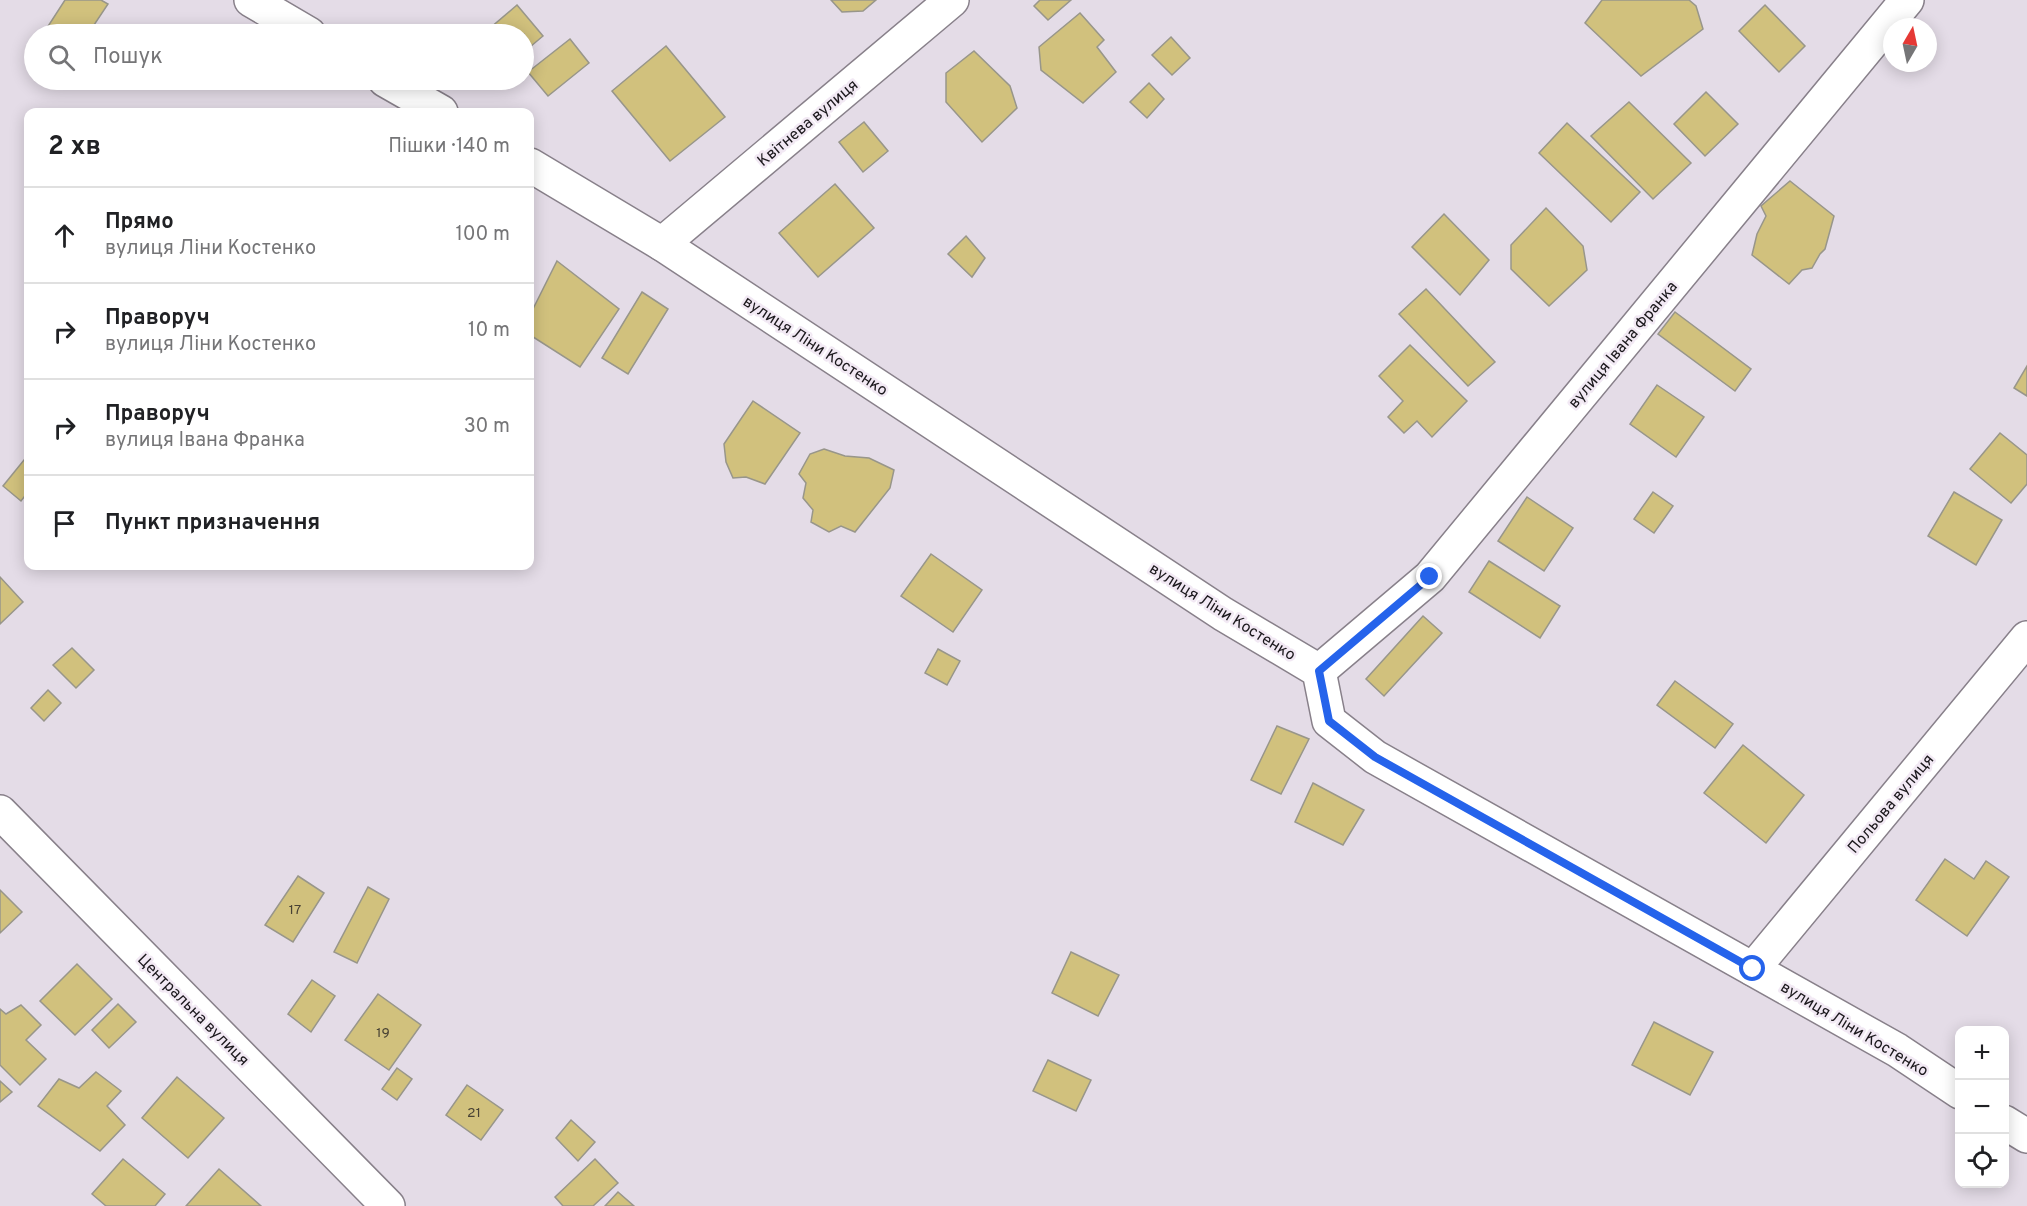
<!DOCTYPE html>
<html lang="uk">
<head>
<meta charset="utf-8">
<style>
  :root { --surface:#fff; --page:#f6f6f6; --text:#202124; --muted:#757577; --line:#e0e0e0 }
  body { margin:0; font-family:Overpass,sans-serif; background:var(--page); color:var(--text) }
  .controls { position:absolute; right:18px; bottom:18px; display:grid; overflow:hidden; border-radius:12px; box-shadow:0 3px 15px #0003 }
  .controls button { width:54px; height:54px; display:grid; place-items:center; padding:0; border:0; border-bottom:2px solid var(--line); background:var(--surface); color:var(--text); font:30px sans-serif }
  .compass { position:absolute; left:1883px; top:18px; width:54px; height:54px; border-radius:50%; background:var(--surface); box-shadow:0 3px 15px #0003; rotate:9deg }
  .stop { position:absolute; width:18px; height:18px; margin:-14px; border:4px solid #2563eb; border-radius:50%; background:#fff }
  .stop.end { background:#2563eb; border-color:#fff; box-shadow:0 2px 6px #0008 }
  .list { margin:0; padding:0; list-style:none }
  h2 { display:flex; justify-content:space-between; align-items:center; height:78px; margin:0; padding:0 24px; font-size:26px }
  h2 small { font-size:20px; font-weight:400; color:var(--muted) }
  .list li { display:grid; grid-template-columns:39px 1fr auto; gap:18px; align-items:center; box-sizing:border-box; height:96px; padding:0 24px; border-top:2px solid var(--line) }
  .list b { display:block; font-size:22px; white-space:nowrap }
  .list p { margin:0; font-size:20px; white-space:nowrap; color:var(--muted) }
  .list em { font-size:20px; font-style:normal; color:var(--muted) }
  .icon { flex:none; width:33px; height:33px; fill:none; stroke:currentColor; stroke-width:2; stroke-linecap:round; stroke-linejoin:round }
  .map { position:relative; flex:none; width:2027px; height:1206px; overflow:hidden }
  .search { position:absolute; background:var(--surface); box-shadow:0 3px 15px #0003; left:24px; top:24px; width:510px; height:66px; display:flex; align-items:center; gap:15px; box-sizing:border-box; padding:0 21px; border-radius:33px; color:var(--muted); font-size:22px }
  .panel { position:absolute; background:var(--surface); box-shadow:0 3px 15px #0003; left:24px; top:108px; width:510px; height:462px; border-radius:12px }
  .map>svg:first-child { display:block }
</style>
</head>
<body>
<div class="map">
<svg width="2027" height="1206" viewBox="0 0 2027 1206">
  <rect width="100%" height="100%" fill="#e4dce7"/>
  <g fill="#d1c17d" stroke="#98968a" stroke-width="1.5">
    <polygon points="65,0 101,0 108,4 88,34 43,34"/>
    <polygon points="831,0 876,0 863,11 842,12"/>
    <polygon points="1040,0 1071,0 1048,20 1034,6"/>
    <polygon points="1602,0 1689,0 1696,6 1703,29 1641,76 1585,23"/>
    <polygon points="517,5 543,36 524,52 524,34 483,34"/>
    <polygon points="1765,5 1805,46 1779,72 1739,31"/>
    <polygon points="1080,13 1104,40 1097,47 1116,72 1083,103 1041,70 1039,47"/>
    <polygon points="1171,37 1190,58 1172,75 1152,55"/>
    <polygon points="570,39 589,63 548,96 528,72"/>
    <polygon points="666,46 725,117 670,161 612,91"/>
    <polygon points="974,51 1010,86 1017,108 982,142 946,102 946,73"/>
    <polygon points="1149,83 1164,99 1147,118 1130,102"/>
    <polygon points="1706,92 1738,124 1705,156 1674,124"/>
    <polygon points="1629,102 1691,163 1653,199 1591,136"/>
    <polygon points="864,122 888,151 863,172 839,142"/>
    <polygon points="1567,123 1640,192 1611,222 1539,153"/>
    <polygon points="1790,181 1834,216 1825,249 1820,254 1812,268 1802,270 1789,284 1752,255 1757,234 1766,216 1761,206"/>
    <polygon points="835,184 874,228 818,277 779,233"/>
    <polygon points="1546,208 1583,246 1587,270 1549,306 1511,269 1511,245"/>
    <polygon points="1444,214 1489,260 1460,295 1412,247"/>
    <polygon points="966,236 985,258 972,277 948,254"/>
    <polygon points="557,261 619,309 580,367 530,335 530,315"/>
    <polygon points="1426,289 1495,362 1468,386 1399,314"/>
    <polygon points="642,292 668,309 628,374 602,358"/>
    <polygon points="1675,312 1751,369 1735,391 1658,334"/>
    <polygon points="1410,345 1467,401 1432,437 1417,421 1404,433 1388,417 1403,401 1379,376"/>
    <polygon points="2027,366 2027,396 2014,388"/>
    <polygon points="1657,385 1704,417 1676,457 1630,424"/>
    <polygon points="753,401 800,433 765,484 746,477 733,478 726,462 724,444"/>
    <polygon points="2000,433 2027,455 2027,484 2011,503 1970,469"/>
    <polygon points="824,449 845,456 869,458 894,470 890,488 855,532 841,526 829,532 811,522 813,510 803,498 806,483 799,474 810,454"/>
    <polygon points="28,455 28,492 21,501 3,486"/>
    <polygon points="1653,492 1673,506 1654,533 1634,519"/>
    <polygon points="1954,492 2002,520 1976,565 1928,536"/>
    <polygon points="1527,497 1573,528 1544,571 1498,541"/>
    <polygon points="931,554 982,590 953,632 901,596"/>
    <polygon points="1489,561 1560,606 1540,638 1469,592"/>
    <polygon points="0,577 23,602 0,624"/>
    <polygon points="1423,616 1442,633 1384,696 1366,679"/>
    <polygon points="72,648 94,670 76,688 53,665"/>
    <polygon points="938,649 960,661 947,685 925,673"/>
    <polygon points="1675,681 1733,724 1715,748 1657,705"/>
    <polygon points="48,690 61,703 44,721 31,708"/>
    <polygon points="1277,726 1309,739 1281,794 1251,780"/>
    <polygon points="1743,745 1804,795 1766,843 1704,793"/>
    <polygon points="1313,783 1364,810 1343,845 1295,822"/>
    <polygon points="1945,859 1974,879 1986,861 2009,877 1967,936 1916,900"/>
    <polygon points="298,876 324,893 293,942 265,925"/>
    <polygon points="368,887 389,899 357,963 334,952"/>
    <polygon points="0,890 22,912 0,933"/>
    <polygon points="1071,952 1119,975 1098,1016 1052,993"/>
    <polygon points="77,964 112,999 75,1035 40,1001"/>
    <polygon points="312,980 335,996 311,1032 288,1014"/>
    <polygon points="378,994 421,1025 389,1070 345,1040"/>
    <polygon points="118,1004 136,1022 109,1048 92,1030"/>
    <polygon points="21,1005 41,1025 26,1040 46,1059 20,1085 0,1065 0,1009 6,1014"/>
    <polygon points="1654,1022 1713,1052 1690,1095 1632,1065"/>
    <polygon points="1048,1060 1091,1080 1076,1111 1033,1091"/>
    <polygon points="397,1068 412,1079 397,1100 382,1089"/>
    <polygon points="96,1072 121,1091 107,1106 125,1125 100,1151 38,1106 59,1079 79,1088"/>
    <polygon points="177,1077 224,1118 188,1158 142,1118"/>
    <polygon points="0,1081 12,1092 0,1102"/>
    <polygon points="467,1085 503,1110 481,1140 446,1115"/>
    <polygon points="571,1120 595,1142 578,1161 556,1138"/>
    <polygon points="123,1159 165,1194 155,1206 106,1206 92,1194"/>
    <polygon points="595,1159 618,1183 593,1206 563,1206 555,1197"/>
    <polygon points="219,1169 261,1206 186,1206"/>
    <polygon points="618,1192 634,1206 605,1206"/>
  </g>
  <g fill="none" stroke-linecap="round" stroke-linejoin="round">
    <g stroke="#88808a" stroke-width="36">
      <g id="street">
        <polyline points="251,0 309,34"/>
        <polyline points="385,80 441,112"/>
        <polyline points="530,165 662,244 1223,614 1319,671 1329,721 1375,757 1897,1050 1960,1092"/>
        <polyline points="662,244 952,0"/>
        <polyline points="1319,671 1430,577 1907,0"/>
        <polyline points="1753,969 2027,638"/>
        <polyline points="2004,1122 2027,1136"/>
      </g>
    </g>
    <g stroke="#88808a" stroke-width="36">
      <polyline id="secondary" points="0,812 388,1206"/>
    </g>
    <use href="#street" stroke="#fff" stroke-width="33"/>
    <use href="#secondary" stroke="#fff" stroke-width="33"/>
  </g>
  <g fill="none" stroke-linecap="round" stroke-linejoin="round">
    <polyline stroke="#2563eb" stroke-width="8" points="1430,577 1319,671 1329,721 1375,757 1753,969"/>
  </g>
  <g text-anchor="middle" stroke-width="5" stroke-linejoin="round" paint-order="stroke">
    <g font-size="14" fill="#484234">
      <text x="295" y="914">17</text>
      <text x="383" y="1037">19</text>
      <text x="474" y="1117">21</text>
    </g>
    <g font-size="16" fill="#1b181c" stroke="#f2e9f4">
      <text transform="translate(807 122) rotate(-40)" y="6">Квітнева вулиця</text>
      <text transform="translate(1622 344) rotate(-50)" y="6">вулиця Івана Франка</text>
      <text transform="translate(816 345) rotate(33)" y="6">вулиця Ліни Костенко</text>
      <text transform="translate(1223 611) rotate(32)" y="6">вулиця Ліни Костенко</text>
      <text transform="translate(1890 803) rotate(-50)" y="6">Польова вулиця</text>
      <text transform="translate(194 1009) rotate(45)" y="6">Центральна вулиця</text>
      <text transform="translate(1855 1028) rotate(31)" y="6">вулиця Ліни Костенко</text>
    </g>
  </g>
</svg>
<div class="controls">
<button>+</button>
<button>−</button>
<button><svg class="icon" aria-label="locate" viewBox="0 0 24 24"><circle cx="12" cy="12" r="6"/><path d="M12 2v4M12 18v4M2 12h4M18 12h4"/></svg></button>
</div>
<svg class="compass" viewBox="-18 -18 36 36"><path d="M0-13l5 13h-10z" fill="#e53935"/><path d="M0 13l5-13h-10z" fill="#757577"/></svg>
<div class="stop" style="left:1753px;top:969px"></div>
<div class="stop end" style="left:1430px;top:577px"></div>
<div class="search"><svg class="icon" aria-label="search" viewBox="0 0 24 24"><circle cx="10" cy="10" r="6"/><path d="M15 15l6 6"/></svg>Пошук</div>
<section class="panel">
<h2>2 хв<small>Пішки · 140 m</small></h2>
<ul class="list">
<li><svg class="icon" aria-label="ahead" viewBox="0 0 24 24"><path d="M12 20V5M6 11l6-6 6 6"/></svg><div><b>Прямо</b><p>вулиця Ліни Костенко</p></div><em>100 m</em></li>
<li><svg class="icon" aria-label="right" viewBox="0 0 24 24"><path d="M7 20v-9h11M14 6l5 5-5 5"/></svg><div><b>Праворуч</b><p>вулиця Ліни Костенко</p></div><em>10 m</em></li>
<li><svg class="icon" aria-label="right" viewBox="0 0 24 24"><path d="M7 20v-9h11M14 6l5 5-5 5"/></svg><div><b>Праворуч</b><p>вулиця Івана Франка</p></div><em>30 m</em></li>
<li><svg class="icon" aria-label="arrive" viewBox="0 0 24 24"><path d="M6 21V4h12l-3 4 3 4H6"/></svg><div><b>Пункт призначення</b></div></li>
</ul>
</section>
</div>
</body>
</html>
